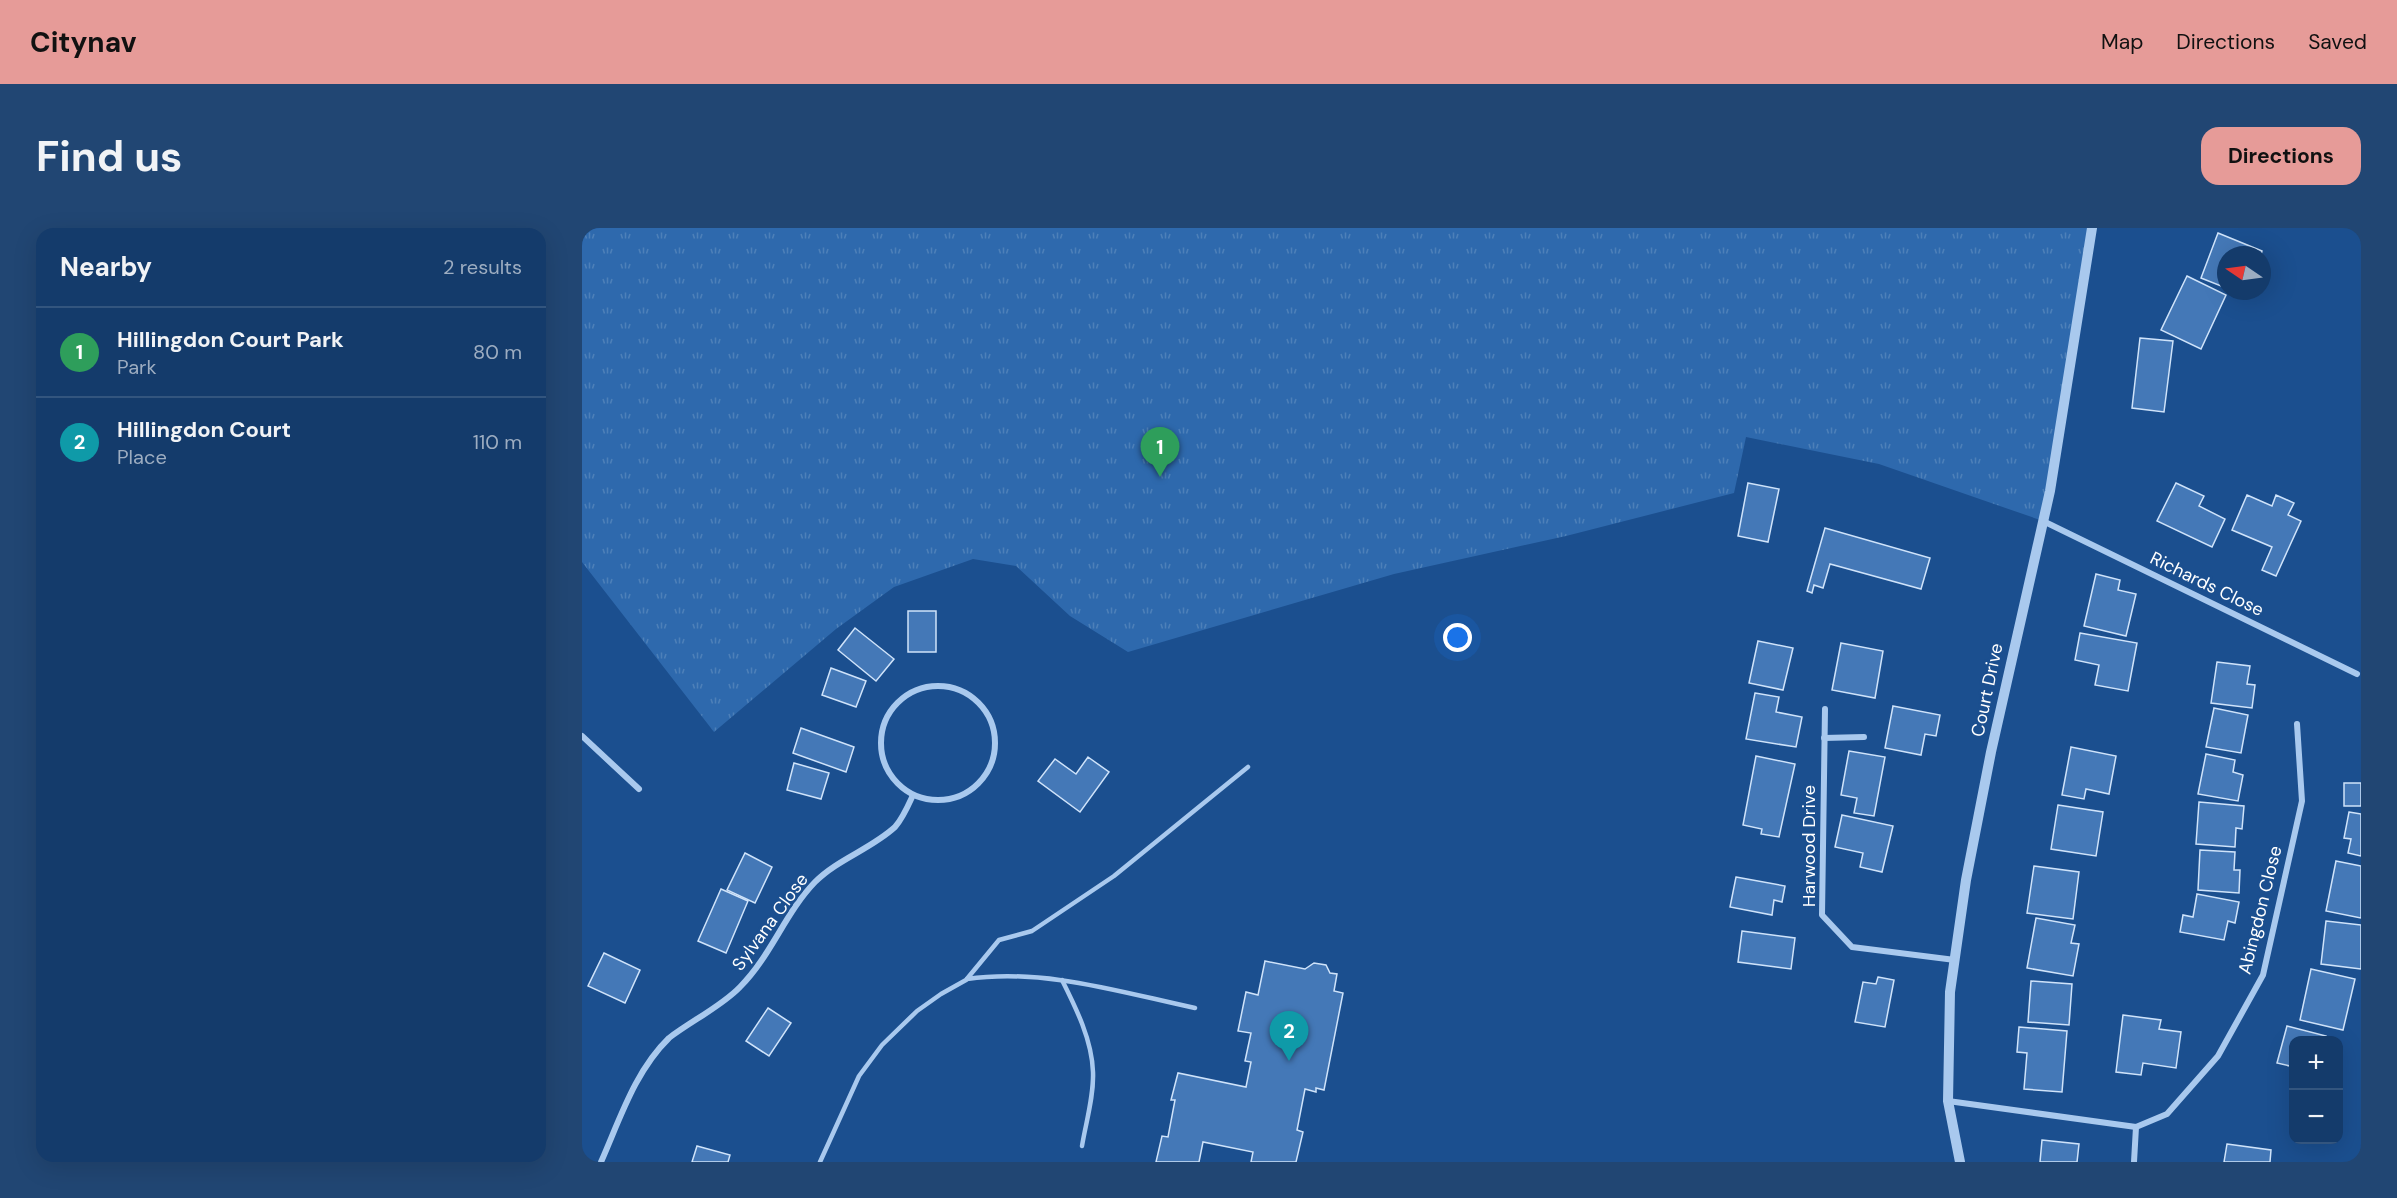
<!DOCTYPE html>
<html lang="en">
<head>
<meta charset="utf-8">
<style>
  :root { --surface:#143b6b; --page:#214673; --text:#f1f3f6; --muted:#9dadc1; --line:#33557e; --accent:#e69b98 }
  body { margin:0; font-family:"DM Sans",sans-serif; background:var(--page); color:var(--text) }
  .controls { position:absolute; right:18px; bottom:18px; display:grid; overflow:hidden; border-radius:12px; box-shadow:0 6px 24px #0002 }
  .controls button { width:54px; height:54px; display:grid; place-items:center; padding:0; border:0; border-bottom:2px solid var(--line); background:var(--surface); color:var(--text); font:30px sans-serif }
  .compass { position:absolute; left:1635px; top:18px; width:54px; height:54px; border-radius:50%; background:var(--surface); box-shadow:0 6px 24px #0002; rotate:283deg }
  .you { position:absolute; left:876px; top:410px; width:21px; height:21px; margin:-15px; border:4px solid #fff; border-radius:50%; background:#1a73e8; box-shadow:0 0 0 9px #1a73e833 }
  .badge { display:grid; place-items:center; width:39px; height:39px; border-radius:50%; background:var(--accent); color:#fff; font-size:20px; font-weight:700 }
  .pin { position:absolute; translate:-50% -50px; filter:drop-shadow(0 2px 3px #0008) }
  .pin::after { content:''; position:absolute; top:32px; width:21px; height:18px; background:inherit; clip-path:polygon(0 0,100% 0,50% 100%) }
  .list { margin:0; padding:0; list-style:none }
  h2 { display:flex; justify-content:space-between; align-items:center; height:78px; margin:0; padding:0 24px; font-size:26px }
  h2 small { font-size:20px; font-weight:400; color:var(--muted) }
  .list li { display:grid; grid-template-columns:39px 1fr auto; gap:18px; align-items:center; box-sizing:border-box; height:90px; padding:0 24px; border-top:2px solid var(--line) }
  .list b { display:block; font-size:22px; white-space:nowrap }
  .list p { margin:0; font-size:20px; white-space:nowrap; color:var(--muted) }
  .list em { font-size:20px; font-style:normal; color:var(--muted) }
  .map { position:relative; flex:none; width:1779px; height:934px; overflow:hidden; border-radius:18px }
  header { display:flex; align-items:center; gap:36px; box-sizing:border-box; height:84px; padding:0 30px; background:var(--accent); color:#111 }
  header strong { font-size:28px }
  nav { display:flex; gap:33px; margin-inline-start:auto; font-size:21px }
  .intro { display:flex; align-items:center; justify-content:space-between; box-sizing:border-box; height:144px; padding:0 36px }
  h1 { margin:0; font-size:42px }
  .button { padding:15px 27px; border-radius:18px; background:var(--accent); color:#111; font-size:21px; font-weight:700 }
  main { display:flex; gap:36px; padding:0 36px }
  aside { flex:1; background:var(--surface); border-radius:18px; box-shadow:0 6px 24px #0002 }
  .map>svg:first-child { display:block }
</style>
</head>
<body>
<header>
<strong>Citynav</strong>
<nav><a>Map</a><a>Directions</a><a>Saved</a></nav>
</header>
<div class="intro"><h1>Find us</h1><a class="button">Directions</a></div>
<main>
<aside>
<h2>Nearby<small>2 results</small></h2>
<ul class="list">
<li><span class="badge" style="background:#2e9e5b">1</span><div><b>Hillingdon Court Park</b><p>Park</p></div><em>80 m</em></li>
<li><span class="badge" style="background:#0f9aa8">2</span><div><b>Hillingdon Court</b><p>Place</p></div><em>110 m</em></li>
</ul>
</aside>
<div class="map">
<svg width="1779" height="934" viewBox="0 0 1779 934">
  <defs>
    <pattern id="park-tufts" width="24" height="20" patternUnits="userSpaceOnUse" patternTransform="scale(1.5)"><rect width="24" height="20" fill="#2e69ad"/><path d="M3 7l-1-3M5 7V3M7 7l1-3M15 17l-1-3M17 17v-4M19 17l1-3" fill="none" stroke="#4d80b9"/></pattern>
  </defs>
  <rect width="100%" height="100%" fill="#1b4f8f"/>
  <polygon fill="url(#park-tufts)" points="0,0 1510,0 1461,293 1297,236 1164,209 1152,265 984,308 812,346 546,424 488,388 434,338 391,331 312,359 254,401 132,504 0,334"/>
  <g fill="#4478b7" stroke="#cfe3fa" stroke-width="1.5">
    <polygon points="1636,5 1680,23 1679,27 1644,27 1644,60 1619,50"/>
    <polygon points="1605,48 1644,67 1619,121 1579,102"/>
    <polygon points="1558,110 1591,113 1582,184 1550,180"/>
    <polygon points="1166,255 1197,261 1186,314 1156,308"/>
    <polygon points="1594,255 1622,268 1617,278 1643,291 1630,319 1575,293"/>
    <polygon points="1665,267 1690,278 1694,267 1712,275 1706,287 1719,293 1694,348 1680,342 1690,319 1650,302"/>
    <polygon points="1243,300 1348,330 1339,361 1248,336 1241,360 1232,357 1230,365 1225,363"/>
    <polygon points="1514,346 1538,352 1536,362 1554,366 1544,408 1502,398"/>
    <rect x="326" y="383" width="28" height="41"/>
    <polygon points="273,400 312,431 294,453 256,422"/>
    <polygon points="1498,405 1555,415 1546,463 1513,457 1517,437 1493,432"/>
    <polygon points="1176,413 1211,420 1201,462 1167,455"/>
    <polygon points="1259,415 1301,423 1293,470 1250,462"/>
    <polygon points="1635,434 1668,438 1665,456 1673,457 1670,480 1629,475"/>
    <polygon points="249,440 284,453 274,479 240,467"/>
    <polygon points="1173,465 1197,469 1194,484 1220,489 1214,519 1164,511"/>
    <polygon points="1311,478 1358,487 1354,508 1343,506 1339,527 1303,520"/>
    <polygon points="1632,480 1666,487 1659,525 1624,519"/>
    <polygon points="219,500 272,519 264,544 211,525"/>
    <polygon points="1489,519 1534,528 1527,566 1504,561 1502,571 1480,567"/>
    <polygon points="1267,523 1303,529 1292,588 1272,585 1275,570 1259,567"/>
    <polygon points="1624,526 1653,532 1651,544 1661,547 1656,573 1616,566"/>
    <polygon points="1174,528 1213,536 1197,609 1179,606 1180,601 1161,597"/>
    <polygon points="506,529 527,544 498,584 456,553 473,531 494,546"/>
    <polygon points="212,535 247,545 239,571 205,562"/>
    <rect x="1762" y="555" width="17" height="23"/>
    <polygon points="1617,574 1662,578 1660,601 1654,600 1653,619 1614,616"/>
    <polygon points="1476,577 1521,584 1514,628 1469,621"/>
    <polygon points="1767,584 1779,586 1779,628 1766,625 1769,611 1762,610"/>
    <polygon points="1260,587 1311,598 1300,644 1278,639 1281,625 1253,619"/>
    <polygon points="1618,622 1653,624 1652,642 1658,642 1657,665 1616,662"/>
    <polygon points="163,625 190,639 173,675 145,662"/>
    <polygon points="1754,633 1779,638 1779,690 1744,683"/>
    <polygon points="1452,638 1497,644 1491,691 1445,685"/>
    <polygon points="1154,649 1203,658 1200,674 1192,672 1190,687 1148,679"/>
    <polygon points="139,661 166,673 144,725 116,713"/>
    <polygon points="1615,666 1657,674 1653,695 1646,693 1642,712 1598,704 1601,687 1611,689"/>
    <polygon points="1454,690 1493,697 1489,715 1497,716 1491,748 1445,740"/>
    <polygon points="1744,693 1779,697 1779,741 1739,736"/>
    <polygon points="1160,703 1213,710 1209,741 1156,734"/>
    <polygon points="22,725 58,742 43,775 6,758"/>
    <polygon points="683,733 723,741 732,735 744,737 748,745 755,746 752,763 761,765 742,862 734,860 734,864 723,861 715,902 721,904 714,934 669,934 671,924 621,914 617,934 574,934 580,908 586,909 593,872 589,872 596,845 664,859 669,834 663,833 669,805 656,803 664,764 676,767"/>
    <polygon points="1729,741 1773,751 1761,802 1718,792"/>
    <polygon points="1296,749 1312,752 1303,799 1273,794 1281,754 1294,756"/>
    <polygon points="1449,753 1490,756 1487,797 1446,794"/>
    <polygon points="186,780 209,795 187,828 164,813"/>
    <polygon points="1541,787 1579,792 1577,801 1599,804 1594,840 1561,835 1559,847 1534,844"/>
    <polygon points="1705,798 1744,808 1743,812 1712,812 1712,839 1695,835"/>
    <polygon points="1437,799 1485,803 1480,864 1442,861 1445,825 1435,824"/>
    <polygon points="1460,912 1497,916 1495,934 1458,934"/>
    <polygon points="1645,916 1689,922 1688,934 1642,934"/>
    <polygon points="115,918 148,927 146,934 110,934"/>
  </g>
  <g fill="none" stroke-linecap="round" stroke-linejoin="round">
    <g stroke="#a9c9ee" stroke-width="4.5">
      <path d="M 385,751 C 462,740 538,764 613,780"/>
      <path d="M 480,752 C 494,780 510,812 511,844 C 512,868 504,894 500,918"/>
      <polyline points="238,934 277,848 300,817 335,783 359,766 384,752 417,712 450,703 532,648 666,539"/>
    </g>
    <g stroke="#a9c9ee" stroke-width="6">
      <polyline points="1461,293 1775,446"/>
      <circle cx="356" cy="515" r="57"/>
      <polyline points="1243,481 1240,687 1270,719 1373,732"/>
      <polyline points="0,508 57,561"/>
      <polyline points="1242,510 1282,509"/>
      <polyline points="1366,873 1554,899 1585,886 1636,828 1681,747 1720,573 1715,496"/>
      <path d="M 19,934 C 38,891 53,843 87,810 C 109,793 140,778 158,759 C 189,728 203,685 233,654 C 256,631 289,621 313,599 C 321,590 326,578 331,567"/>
      <polyline points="1552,934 1554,899"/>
    </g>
    <polyline stroke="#a9c9ee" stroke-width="10" points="1378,934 1366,873 1368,764 1384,652 1409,524 1468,263 1510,0"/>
  </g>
  <g text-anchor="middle" stroke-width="5" stroke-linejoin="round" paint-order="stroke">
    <g font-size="18" fill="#fff" stroke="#1b4f8f">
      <text transform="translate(1625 356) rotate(26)" y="6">Richards Close</text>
      <text transform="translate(1405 462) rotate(-78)" y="6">Court Drive</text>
      <text transform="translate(1227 618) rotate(-90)" y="6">Harwood Drive</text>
      <text transform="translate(1678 682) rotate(-76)" y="6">Abingdon Close</text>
      <text transform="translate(188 694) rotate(-54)" y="6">Sylvana Close</text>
    </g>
  </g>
</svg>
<div class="controls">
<button>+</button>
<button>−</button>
</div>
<svg class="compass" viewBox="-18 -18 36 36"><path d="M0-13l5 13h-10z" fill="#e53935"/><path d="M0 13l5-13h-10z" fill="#9dadc1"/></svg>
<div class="you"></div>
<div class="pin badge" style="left:578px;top:249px;background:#2e9e5b">1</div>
<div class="pin badge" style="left:707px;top:833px;background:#0f9aa8">2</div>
</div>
</main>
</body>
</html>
